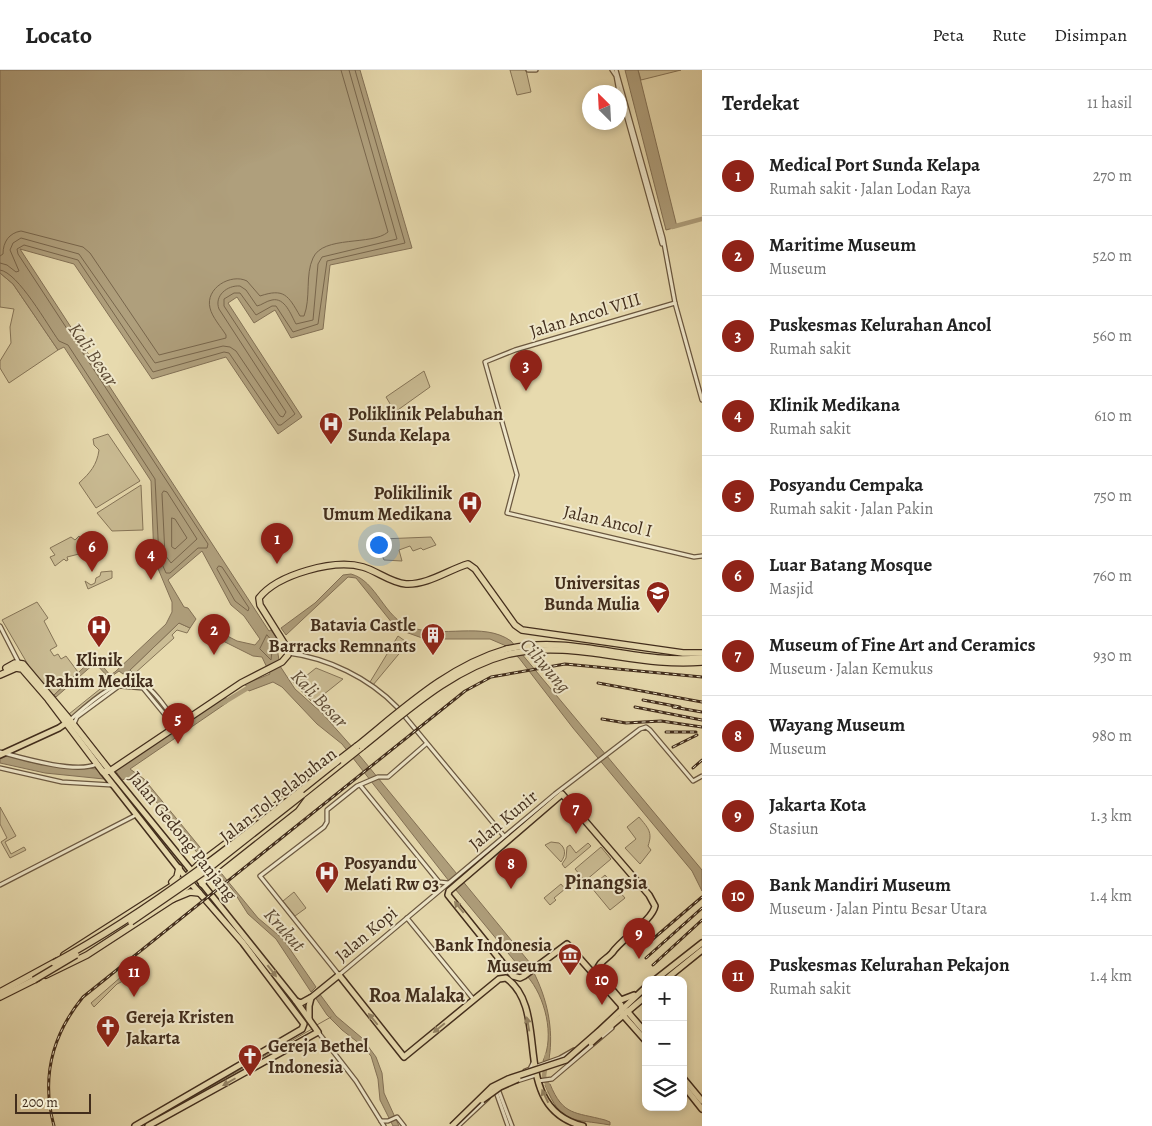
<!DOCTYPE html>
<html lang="id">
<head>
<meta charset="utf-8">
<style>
  :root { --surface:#fff; --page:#f2f2f2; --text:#222; --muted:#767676; --line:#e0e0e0; --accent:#8f2418 }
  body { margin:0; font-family:Alegreya,serif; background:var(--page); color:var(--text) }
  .controls { position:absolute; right:15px; bottom:15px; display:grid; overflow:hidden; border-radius:10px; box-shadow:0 2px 8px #0003 }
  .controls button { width:45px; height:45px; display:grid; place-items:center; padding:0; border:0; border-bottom:1px solid var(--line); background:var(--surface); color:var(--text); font:25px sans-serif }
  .compass { position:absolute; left:582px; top:15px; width:45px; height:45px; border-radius:50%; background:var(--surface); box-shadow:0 2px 8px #0003; rotate:336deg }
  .scale { position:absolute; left:15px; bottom:12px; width:76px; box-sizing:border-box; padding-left:5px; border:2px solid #422d1c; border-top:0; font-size:14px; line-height:18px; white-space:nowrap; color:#422d1c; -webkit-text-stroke:4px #efe7ca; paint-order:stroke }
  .you { position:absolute; left:378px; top:474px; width:18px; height:18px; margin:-12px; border:4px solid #fff; border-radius:50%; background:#1a73e8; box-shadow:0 0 0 8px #1a73e833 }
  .badge { display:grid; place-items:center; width:32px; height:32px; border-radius:50%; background:var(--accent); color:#fff; font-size:16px; font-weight:700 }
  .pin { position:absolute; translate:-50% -41px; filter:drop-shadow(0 1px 2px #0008) }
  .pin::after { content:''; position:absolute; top:26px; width:18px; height:15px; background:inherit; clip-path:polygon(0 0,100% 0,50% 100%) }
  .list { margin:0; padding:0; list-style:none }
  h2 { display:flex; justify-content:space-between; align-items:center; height:65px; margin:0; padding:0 20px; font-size:21px }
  h2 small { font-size:16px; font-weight:400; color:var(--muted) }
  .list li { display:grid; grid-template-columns:32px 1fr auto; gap:15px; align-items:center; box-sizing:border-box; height:80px; padding:0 20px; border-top:1px solid var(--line) }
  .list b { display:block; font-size:19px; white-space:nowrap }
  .list p { margin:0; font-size:16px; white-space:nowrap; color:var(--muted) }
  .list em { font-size:16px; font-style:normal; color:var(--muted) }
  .icon { flex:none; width:28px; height:28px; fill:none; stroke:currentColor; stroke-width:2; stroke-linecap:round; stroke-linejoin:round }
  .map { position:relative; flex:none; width:702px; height:1056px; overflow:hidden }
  header { display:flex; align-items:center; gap:30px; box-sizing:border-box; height:70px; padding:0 25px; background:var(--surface); border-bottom:1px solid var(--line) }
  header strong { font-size:24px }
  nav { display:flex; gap:28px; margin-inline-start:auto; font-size:18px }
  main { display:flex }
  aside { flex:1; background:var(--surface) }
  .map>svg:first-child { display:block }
</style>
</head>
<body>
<header>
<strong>Locato</strong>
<nav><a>Peta</a><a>Rute</a><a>Disimpan</a></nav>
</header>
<main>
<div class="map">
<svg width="702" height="1056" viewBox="0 0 702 1056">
  <rect width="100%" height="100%" fill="#e7daae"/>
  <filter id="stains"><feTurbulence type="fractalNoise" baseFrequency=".004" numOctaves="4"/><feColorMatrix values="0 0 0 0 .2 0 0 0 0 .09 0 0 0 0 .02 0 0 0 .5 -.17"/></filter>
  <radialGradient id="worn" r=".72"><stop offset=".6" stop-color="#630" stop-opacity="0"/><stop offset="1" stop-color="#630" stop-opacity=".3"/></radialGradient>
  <g fill="#cbbd95" stroke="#867558">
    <polygon points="510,0 526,0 531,22 517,25"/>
    <polygon points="638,0 681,0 641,10"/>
    <polygon points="0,203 13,214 58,280 9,313 0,298 0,291 11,273 10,257 14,239 0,237"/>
    <polygon points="424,301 430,317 395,342 386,327"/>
    <path d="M 108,364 L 140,411 L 96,438 L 79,413 C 90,403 97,395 99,380 L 94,375 L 93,369 Z"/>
    <polygon points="141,415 143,460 112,461 97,443"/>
    <polygon points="79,466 84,472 83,483 67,487 68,490 66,491 64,489 55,496 50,487 55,485 50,478 71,467 75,470"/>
    <polygon points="431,467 436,475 423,480 421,478 413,481 410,476 399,480 402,491 384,490 380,481 381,469"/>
    <polygon points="112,501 112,508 88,519 85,511 91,515 95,513 96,508 100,506 101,502"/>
    <polygon points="37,532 48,548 44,551 57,576 50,580 54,586 58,584 61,589 66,586 78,602 54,625 34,605 2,550"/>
    <polygon points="179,553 190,558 187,563 177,560 172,565 174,568 134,604 130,600"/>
    <polygon points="398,566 408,573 373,615 370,612"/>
    <polygon points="316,598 343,609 313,633 290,609 300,603 306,606"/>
    <polygon points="110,611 115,616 73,649 69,644"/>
    <polygon points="0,737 16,766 5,772 11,784 24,777 26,780 10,788 1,772 7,768 0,754"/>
    <path d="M 639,747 C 648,758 653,762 648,776 L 651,780 L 640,794 L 625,778 L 636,769 L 627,757 Z"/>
    <path d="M 551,772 L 559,773 C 566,778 566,785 561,792 L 545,775 Z"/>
    <polygon points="588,773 591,776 565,798 562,794 566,788 567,777 570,775 576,783"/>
    <polygon points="601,777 611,789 585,811 575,799"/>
    <polygon points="605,805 625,828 610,840 591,817"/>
    <polygon points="561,814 565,819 554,828 556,830 550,835 544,828"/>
    <polygon points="294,822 306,838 295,846 283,831"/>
    <polygon points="122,906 125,910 117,914 94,937 91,933"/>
  </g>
  <g fill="#af9f7c" stroke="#837156">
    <polygon points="0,0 360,0 412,178 330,195 323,259 291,268 275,240 254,253 237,227 228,233 302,347 278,364 226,287 152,309 74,194 20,179 269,561 271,560 279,571 277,578 280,596 295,619 322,643 360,686 530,893 522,900 456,820 342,674 317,654 282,617 273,612 249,621 245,614 270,604 262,587 253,586 199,559 202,553 237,571 255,575 260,569 244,546 231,535 202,481 168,510 184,537 188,538 196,549 190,558 179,553 129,601 123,604 119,601 109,608 95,593 56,627 54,625 95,587 110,605 115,602 166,554 172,542 172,532 154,489 151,411 64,277 58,280 13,214 0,203"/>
    <polygon points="625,0 638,0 677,157 666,160"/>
    <path d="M 351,504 C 377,511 384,548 410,557 C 442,569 483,551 511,571 L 702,800 L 702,821 L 692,801 L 573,658 L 519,588 L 504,575 L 490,569 L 425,569 L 397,559 L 356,508 L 348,507 L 286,565 L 281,558 L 315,533 L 343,505 Z"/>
    <polygon points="225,626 228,632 130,699 144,709 258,848 283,869 316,917 311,922 276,869 248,844 232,819 199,785 158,734 139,712 127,708 122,710 115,700"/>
    <polygon points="4,684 44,694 97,699 104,709 45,703 0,693 0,686"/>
    <path d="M 533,901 C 547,928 554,959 549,989 L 543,991 C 555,966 545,926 527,906 Z"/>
    <polygon points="319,923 336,946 362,968 376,987 382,1003 384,1023 399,1056 393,1056 380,1030 378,1009 371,986 360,974 342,960 327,945 315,927"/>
    <path d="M 550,1014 C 563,1046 575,1042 605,1050 L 610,1052 L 610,1055 C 572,1048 562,1056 545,1015 Z"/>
  </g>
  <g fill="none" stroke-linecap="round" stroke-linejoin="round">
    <g stroke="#78664c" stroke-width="1">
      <path d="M 0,186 L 3,184 C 3,172 9,163 21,161 L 83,177 L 90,183 L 159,285 L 226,268 L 226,265 C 221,257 212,247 210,238 C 205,218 231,203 247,211 L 260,226 C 284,218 288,225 300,246 L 304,246 C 311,228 305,205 313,188 C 323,165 372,176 388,162 L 341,0"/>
      <path d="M 0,193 L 7,195 L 16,202 L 19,201 L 10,180 L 13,173 L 21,168 L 79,184 L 155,293 L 223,276 L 230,277 L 236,281 L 280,346 L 283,347 L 286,342 L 219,239 C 214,226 227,215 240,216 L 246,220 L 257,236 C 262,235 266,231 272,230 C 285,227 291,245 296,254 L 313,250 L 318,194 L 322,187 L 397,169 L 349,0"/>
      <path d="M 0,200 C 18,202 48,256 59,271 L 68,275 L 155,409 L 159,487 L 166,503 L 170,503 L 198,478 L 207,478 L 208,474 L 18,184 L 17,179 L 24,175 L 78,190 L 153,302 L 224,282 L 229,283 L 278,355 L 281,355 L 295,344 L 224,236 L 224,229 L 234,223 L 240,223 L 256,245 L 272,236 L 276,236 L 293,262 L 318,254 L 327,191 L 405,173 L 355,0"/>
      <polygon points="164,421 167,422 197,469 171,493 165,485 162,424"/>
      <polygon points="172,448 175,449 187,468 175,479 172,477"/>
      <polygon points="219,496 222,497 249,538 248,541 235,531 217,499"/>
      <polygon points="267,565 273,572 271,590 260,579"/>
    </g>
    <g stroke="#837156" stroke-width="1">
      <polyline points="315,956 331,947"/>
      <polyline points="141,1056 312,959"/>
    </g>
    <g stroke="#af9f7c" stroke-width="4.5">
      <polyline points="672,157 702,149"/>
      <polyline points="223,633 251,616"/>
      <polyline points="547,985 544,1006 549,1019"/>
    </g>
    <g stroke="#6b5840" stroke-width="5.5">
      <g id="minor">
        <polyline points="528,0 536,0"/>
        <polyline points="612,0 616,6 619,22"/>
        <polyline points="616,0 663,168 675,233 702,330"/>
        <polyline points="620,23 662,174"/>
        <polyline points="675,233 515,280 485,292 517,405 507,443 694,487 702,486"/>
        <polyline points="0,556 19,593"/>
        <path d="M 288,583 C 328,588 369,608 397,637 L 504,766"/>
        <path d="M 70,650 C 86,636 121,602 143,614 C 155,620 170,644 178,655"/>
        <polyline points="74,654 77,647 119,616 143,618 175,657"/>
        <polyline points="426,674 388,707 378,707 357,716 327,740 327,752 324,757 260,806 339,905 555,724 640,659 646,657 650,660 693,711 702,706"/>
        <path d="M 0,682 C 22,688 76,704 97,694"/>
        <polyline points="0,698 62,712 112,715"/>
        <polyline points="360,715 439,812 448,813"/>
        <polyline points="0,815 136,745"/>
        <polyline points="407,848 474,930"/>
        <polyline points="318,962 356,1011 384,1056"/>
        <polyline points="535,997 560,988 574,980"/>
        <polyline points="525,1001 530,999 534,991"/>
        <polyline points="517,1011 536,1005"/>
        <polyline points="538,1011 552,1009 612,958"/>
        <polyline points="495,1019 508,1056"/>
        <polyline points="498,1019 512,1056"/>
        <polyline points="381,1051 388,1051 397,1047 404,1056"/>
        <polyline points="458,1056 488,1028"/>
      </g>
    </g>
    <g stroke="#422d1c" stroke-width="8">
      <g id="major">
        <polyline points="0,685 59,658 69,651"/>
        <polyline points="110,701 194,804"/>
        <polyline points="103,702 183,804 243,873 304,954 302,959 135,1056"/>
        <path d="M 597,901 C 598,892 607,889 612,883 C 622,868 652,851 655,836 L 649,825 L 562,724 L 449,821 L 448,825 L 513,906 L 520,908 L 524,906 L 567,874 L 621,935 L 623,945"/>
        <polyline points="655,910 702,873"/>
        <polyline points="665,910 702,880"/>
        <polyline points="610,917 621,930 634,925"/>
        <path d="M 296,931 L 301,933 L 312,927 L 339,905 L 404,987 L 499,909 L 506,908 C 553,941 507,1037 583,1056"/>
        <polyline points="627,941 646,963"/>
        <polyline points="623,945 646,971"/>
        <polyline points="309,949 309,936 311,928"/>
        <polyline points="598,962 646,917"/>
        <polyline points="600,965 646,926"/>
        <polyline points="683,1008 702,1031"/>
        <polyline points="683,1015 702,1039"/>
        <polyline points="148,1056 318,962 296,931 200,811"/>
      </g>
    </g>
    <g stroke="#422d1c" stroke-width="8">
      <g id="highway">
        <path d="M 507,579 C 573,564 636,595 702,588"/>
        <path d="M 509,584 C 574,569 637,598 702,592"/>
        <polyline points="6,598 15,593 23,594 70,650 110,701"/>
        <path d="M 0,605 L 16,598 L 22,599 L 48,629 L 103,702 L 110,701 L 241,613 L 282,592 L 288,585 L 287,578 L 260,535 L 259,528 C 278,504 334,489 363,497 C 377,501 391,513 406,514 C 428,515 448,500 468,494 L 475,499 L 515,555 L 522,560 L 683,583 L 702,583"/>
        <polyline points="335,693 357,676"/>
        <polyline points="199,808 208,804 294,736 302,725 362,677"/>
        <polyline points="172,812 177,807 179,798"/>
        <polyline points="202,814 208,804"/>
        <polyline points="173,829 190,814"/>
        <polyline points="64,885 186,807 200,793 323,700"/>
        <polyline points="46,905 87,885 173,829 190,822 199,823"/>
        <polyline points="0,922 57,891"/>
        <polyline points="0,927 38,908"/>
      </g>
    </g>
    <use href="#minor" stroke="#efe7ca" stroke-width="3"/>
    <use href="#major" stroke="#e7daae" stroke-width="5"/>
    <use href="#highway" stroke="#e7daae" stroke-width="5.5"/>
    <g stroke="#422d1c" stroke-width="3">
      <g id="rail">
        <polyline points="598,613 702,632"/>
        <polyline points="643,630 680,637"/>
        <polyline points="635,637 702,650"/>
        <polyline points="673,637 702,642"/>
        <polyline points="602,649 626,653 661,651 702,657"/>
        <polyline points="666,662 696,662"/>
        <polyline points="673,677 697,665"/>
        <polyline points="693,698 702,690"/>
        <polyline points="640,880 702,827"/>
        <polyline points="646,888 702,838"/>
        <polyline points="653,895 702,850"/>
        <path d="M 54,1056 C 41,1008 52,965 83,927 L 465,621 L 491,607 L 565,594 L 702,607"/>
      </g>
    </g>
    <use href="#rail" stroke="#efe7ca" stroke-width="1" stroke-dasharray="4" stroke-linecap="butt"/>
    <g stroke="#422d1c" stroke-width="8" stroke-linecap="butt">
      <g id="major-bridge">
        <polyline points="591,973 600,965"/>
        <polyline points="482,1030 500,1017 518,1009"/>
        <polyline points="452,1056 492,1017 508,1009 566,990 598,962"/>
      </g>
    </g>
    <g stroke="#422d1c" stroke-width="8" stroke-linecap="butt">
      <g id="highway-bridge">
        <path d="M 357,676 C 404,638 448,596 507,579"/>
        <path d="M 362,677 C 407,641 452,599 509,584"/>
        <polyline points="131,852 208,799 302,725"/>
        <path d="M 54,893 C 157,837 248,763 339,690"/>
        <polyline points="34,910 76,885"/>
      </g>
    </g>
    <use href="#major-bridge" stroke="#e7daae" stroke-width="5"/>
    <use href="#highway-bridge" stroke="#e7daae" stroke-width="5.5"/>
  </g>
  <defs><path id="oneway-solid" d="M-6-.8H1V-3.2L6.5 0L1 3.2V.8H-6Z" transform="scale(1.25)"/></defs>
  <g fill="#948465">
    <use href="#oneway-solid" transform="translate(459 837) rotate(-129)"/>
    <use href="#oneway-solid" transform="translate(272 901) rotate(52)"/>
    <use href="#oneway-solid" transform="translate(373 949) rotate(-129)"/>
    <use href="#oneway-solid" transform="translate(528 954) rotate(-100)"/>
    <use href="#oneway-solid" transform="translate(439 958) rotate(141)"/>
    <use href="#oneway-solid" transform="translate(229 1012) rotate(150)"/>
    <use href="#oneway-solid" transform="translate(545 1026) rotate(-116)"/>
  </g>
  <defs>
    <g id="hospital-pin" transform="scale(1.25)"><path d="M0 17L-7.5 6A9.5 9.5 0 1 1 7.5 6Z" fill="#8f2418" stroke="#efe7ca"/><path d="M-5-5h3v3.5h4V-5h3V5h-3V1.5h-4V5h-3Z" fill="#fff"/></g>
    <g id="university-pin" transform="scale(1.25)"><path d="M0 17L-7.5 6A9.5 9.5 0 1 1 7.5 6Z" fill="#8f2418" stroke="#efe7ca"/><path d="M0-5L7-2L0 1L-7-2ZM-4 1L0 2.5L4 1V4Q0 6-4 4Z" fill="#fff"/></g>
    <g id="building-pin" transform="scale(1.25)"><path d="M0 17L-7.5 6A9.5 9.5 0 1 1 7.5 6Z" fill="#8f2418" stroke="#efe7ca"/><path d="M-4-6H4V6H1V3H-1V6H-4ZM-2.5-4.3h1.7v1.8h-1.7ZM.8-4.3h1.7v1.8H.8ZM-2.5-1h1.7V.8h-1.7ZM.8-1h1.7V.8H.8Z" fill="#fff"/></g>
    <g id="museum-pin" transform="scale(1.25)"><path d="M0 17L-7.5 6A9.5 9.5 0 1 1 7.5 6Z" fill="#8f2418" stroke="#efe7ca"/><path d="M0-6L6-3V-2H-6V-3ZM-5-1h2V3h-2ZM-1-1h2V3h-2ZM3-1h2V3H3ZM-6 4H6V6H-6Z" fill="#fff"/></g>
    <g id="church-pin" transform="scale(1.25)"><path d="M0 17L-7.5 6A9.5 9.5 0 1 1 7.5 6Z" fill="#8f2418" stroke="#efe7ca"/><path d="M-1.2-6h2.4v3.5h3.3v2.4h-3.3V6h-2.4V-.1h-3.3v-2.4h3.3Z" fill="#fff"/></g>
  </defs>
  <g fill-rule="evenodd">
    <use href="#hospital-pin" x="331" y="354"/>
    <use href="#hospital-pin" x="470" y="433"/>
    <use href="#university-pin" x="658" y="523"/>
    <use href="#hospital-pin" x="99" y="557"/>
    <use href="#building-pin" x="433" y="565"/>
    <use href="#hospital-pin" x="327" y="803"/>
    <use href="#museum-pin" x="570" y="885"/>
    <use href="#church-pin" x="108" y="957"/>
    <use href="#church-pin" x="250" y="986"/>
  </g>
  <g text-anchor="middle" stroke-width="4" stroke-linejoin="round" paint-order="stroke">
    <g font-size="18" fill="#422d1c" stroke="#efe7ca">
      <text transform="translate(585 245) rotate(-17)" y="6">Jalan Ancol VIII</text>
      <text transform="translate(608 451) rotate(13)" y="6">Jalan Ancol I</text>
      <text transform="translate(278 725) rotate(-38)" y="6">Jalan Tol Pelabuhan</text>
      <text transform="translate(503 750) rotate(-40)" y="6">Jalan Kunir</text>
      <text transform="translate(183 766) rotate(51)" y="6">Jalan Gedong Panjang</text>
      <text transform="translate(366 864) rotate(-40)" y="6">Jalan Kopi</text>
    </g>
    <g font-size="18" font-weight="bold" fill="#422d1c" stroke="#efe7ca" text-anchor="start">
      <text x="348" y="350">Poliklinik Pelabuhan<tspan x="348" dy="21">Sunda Kelapa</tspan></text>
      <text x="452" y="429" text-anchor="end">Polikilinik<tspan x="452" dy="21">Umum Medikana</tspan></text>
      <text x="640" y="519" text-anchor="end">Universitas<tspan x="640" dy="21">Bunda Mulia</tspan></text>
      <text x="416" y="561" text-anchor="end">Batavia Castle<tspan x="416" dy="21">Barracks Remnants</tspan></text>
      <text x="99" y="596" text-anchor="middle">Klinik<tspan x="99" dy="21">Rahim Medika</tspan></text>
      <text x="344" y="799">Posyandu<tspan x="344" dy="21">Melati Rw 03</tspan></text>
      <text x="552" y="881" text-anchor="end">Bank Indonesia<tspan x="552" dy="21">Museum</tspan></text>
      <text x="126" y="953">Gereja Kristen<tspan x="126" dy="21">Jakarta</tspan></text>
      <text x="268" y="982">Gereja Bethel<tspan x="268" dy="21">Indonesia</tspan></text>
    </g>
    <g font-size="19" font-style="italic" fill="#5d4a34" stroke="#efe7ca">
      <text transform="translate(94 284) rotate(55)" y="7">Kali Besar</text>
      <text transform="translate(546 595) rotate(49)" y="7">Ciliwung</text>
      <text transform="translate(320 628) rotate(46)" y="7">Kali Besar</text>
      <text transform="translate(285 859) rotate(48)" y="7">Krukut</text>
    </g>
    <g font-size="20" font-weight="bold" fill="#422d1c" stroke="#efe7ca">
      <text x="606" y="819">Pinangsia</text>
      <text x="417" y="932">Roa Malaka</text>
    </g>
  </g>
  <rect width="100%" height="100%" filter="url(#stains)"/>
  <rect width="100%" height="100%" fill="url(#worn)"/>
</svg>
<div class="controls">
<button>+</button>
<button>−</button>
<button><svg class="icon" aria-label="layers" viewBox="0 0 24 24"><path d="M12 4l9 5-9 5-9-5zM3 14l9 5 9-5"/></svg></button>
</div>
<svg class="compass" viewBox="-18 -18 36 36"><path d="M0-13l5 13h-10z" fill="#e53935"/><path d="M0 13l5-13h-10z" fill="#767676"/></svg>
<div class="scale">200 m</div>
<div class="you"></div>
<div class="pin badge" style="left:277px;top:494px">1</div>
<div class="pin badge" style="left:214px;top:585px">2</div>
<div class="pin badge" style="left:526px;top:321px">3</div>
<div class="pin badge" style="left:151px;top:510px">4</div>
<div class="pin badge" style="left:178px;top:674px">5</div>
<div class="pin badge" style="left:92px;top:502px">6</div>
<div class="pin badge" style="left:576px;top:764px">7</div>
<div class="pin badge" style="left:511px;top:819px">8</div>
<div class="pin badge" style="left:639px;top:889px">9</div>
<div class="pin badge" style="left:602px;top:935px">10</div>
<div class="pin badge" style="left:134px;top:927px">11</div>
</div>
<aside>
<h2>Terdekat<small>11 hasil</small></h2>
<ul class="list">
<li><span class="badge">1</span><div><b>Medical Port Sunda Kelapa</b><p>Rumah sakit · Jalan Lodan Raya</p></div><em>270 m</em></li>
<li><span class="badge">2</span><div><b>Maritime Museum</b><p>Museum</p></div><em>520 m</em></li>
<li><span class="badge">3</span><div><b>Puskesmas Kelurahan Ancol</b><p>Rumah sakit</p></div><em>560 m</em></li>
<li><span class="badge">4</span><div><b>Klinik Medikana</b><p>Rumah sakit</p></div><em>610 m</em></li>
<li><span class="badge">5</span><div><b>Posyandu Cempaka</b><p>Rumah sakit · Jalan Pakin</p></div><em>750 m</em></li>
<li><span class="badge">6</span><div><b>Luar Batang Mosque</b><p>Masjid</p></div><em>760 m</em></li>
<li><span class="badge">7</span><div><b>Museum of Fine Art and Ceramics</b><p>Museum · Jalan Kemukus</p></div><em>930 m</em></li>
<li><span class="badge">8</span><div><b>Wayang Museum</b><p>Museum</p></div><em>980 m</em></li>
<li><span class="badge">9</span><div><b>Jakarta Kota</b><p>Stasiun</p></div><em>1.3 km</em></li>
<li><span class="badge">10</span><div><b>Bank Mandiri Museum</b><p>Museum · Jalan Pintu Besar Utara</p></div><em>1.4 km</em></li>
<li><span class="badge">11</span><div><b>Puskesmas Kelurahan Pekajon</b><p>Rumah sakit</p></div><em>1.4 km</em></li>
</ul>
</aside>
</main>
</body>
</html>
